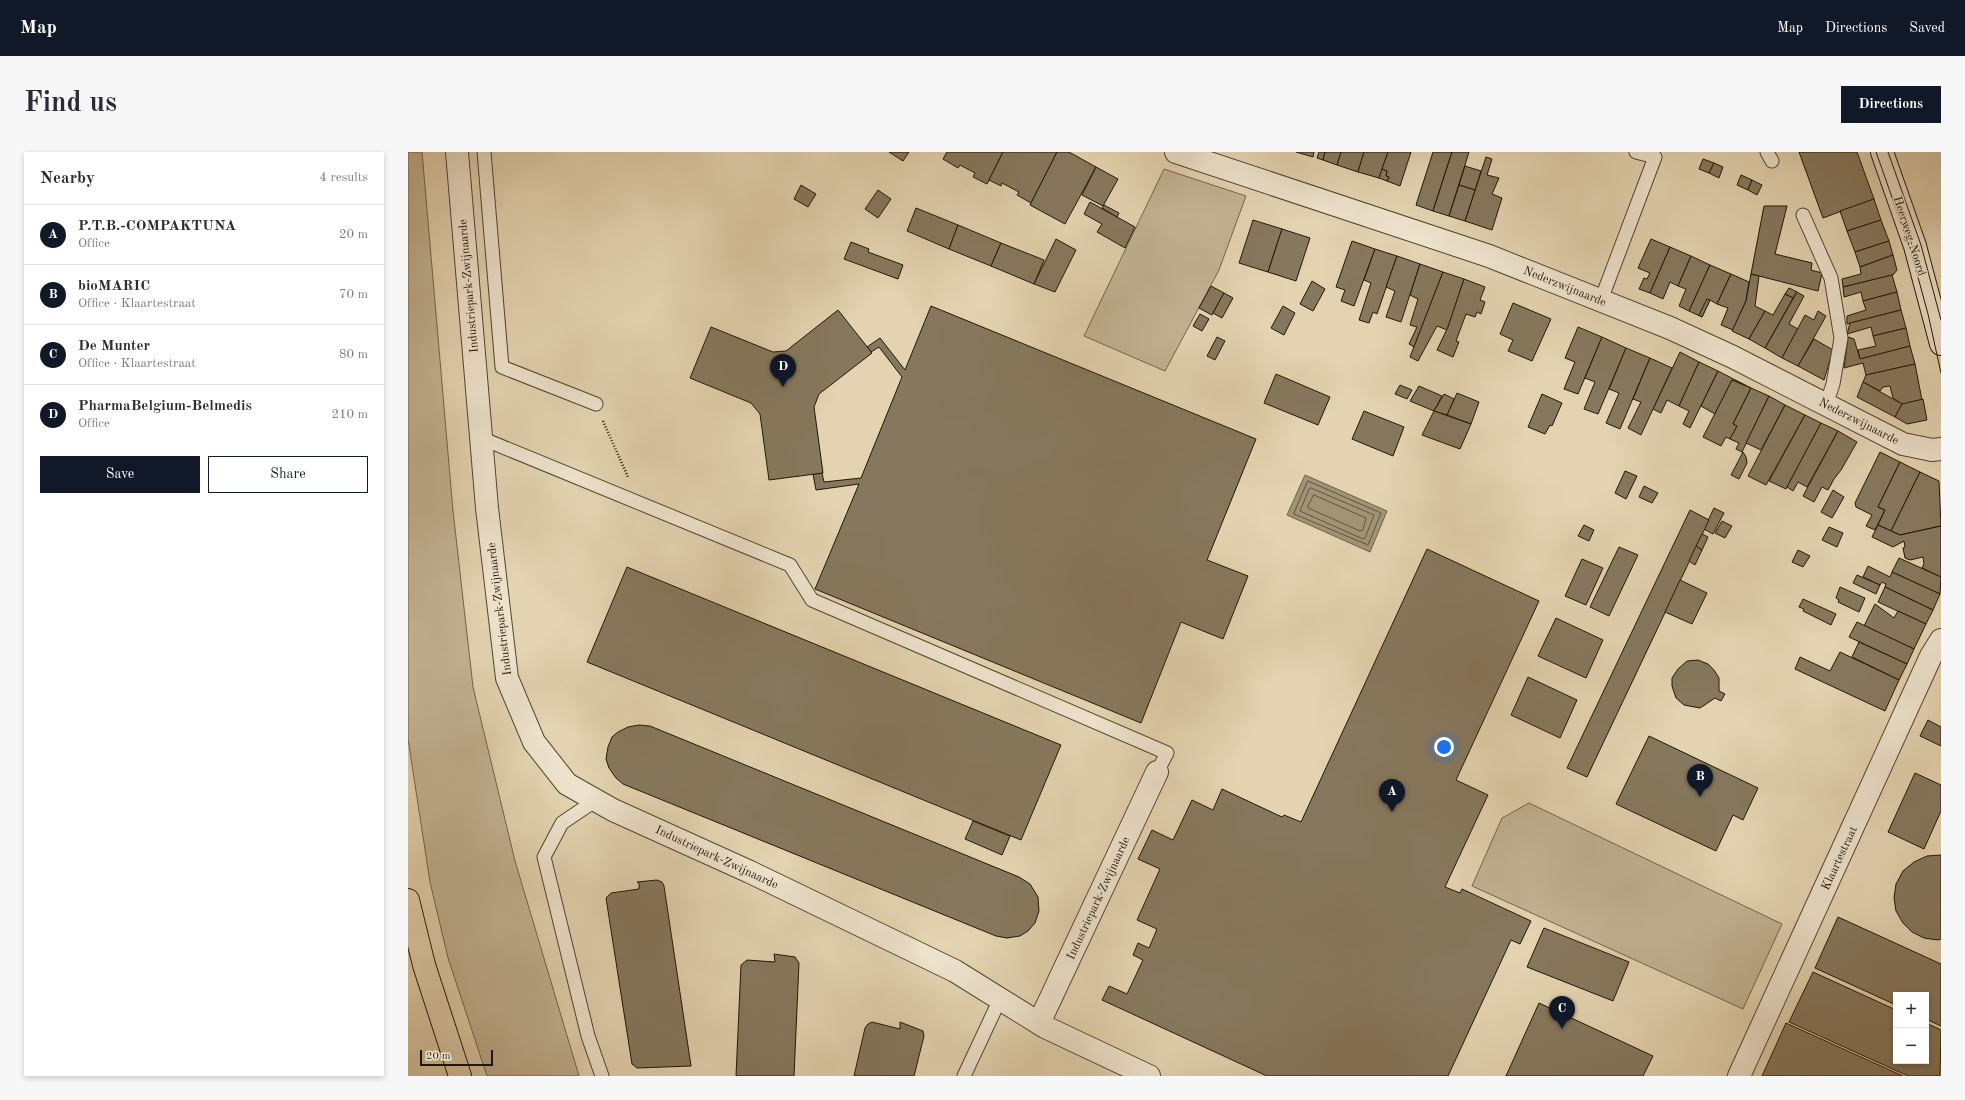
<!DOCTYPE html>
<html lang="en">
<head>
<meta charset="utf-8">
<style>
  :root { --surface:#fff; --page:#f7f7f7; --text:#2b2b33; --muted:#7c7c81; --line:#e1e1e2; --accent:#111827 }
  body { margin:0; font-family:"Old Standard TT",serif; background:var(--page); color:var(--text) }
  .controls { position:absolute; right:12px; bottom:12px; display:grid; overflow:hidden; border-radius:0px; box-shadow:0 2px 6px #0003 }
  .controls button { width:36px; height:36px; display:grid; place-items:center; padding:0; border:0; border-bottom:1px solid var(--line); background:var(--surface); color:var(--text); font:20px sans-serif }
  .scale { position:absolute; left:12px; bottom:10px; width:73px; box-sizing:border-box; padding-left:4px; border:2px solid #221605; border-top:0; font-size:11px; line-height:14px; white-space:nowrap; color:#221605; -webkit-text-stroke:3px #ede2cc; paint-order:stroke }
  .you { position:absolute; left:1036px; top:595px; width:14px; height:14px; margin:-10px; border:3px solid #fff; border-radius:50%; background:#1a73e8; box-shadow:0 0 0 6px #1a73e833 }
  .badge { display:grid; place-items:center; width:26px; height:26px; border-radius:50%; background:var(--accent); color:#fff; font-size:13px; font-weight:700 }
  .pin { position:absolute; translate:-50% -33px; filter:drop-shadow(0 1px 2px #0008) }
  .pin::after { content:''; position:absolute; top:21px; width:14px; height:12px; background:inherit; clip-path:polygon(0 0,100% 0,50% 100%) }
  .list { margin:0; padding:0; list-style:none }
  h2 { display:flex; justify-content:space-between; align-items:center; height:52px; margin:0; padding:0 16px; font-size:17px }
  h2 small { font-size:13px; font-weight:400; color:var(--muted) }
  .list li { display:grid; grid-template-columns:26px 1fr auto; gap:12px; align-items:center; box-sizing:border-box; height:60px; padding:0 16px; border-top:1px solid var(--line) }
  .list b { display:block; font-size:15px; white-space:nowrap }
  .list p { margin:0; font-size:13px; white-space:nowrap; color:var(--muted) }
  .list em { font-size:13px; font-style:normal; color:var(--muted) }
  .actions { display:flex; gap:8px; padding:12px 16px }
  .actions a { flex:1; padding:9px 0; border:1px solid var(--accent); border-radius:0px; text-align:center; font-size:14px; color:var(--accent) }
  .actions .main { background:var(--accent); color:#fff }
  .map { position:relative; flex:none; width:1533px; height:924px; overflow:hidden; border-radius:0px }
  header { display:flex; align-items:center; gap:24px; box-sizing:border-box; height:56px; padding:0 20px; background:var(--accent); color:#fff }
  header strong { font-size:19px }
  nav { display:flex; gap:22px; margin-inline-start:auto; font-size:14px }
  .intro { display:flex; align-items:center; justify-content:space-between; box-sizing:border-box; height:96px; padding:0 24px }
  h1 { margin:0; font-size:28px }
  .button { padding:10px 18px; border-radius:0px; background:var(--accent); color:#fff; font-size:14px; font-weight:700 }
  main { display:flex; gap:24px; padding:0 24px }
  aside { flex:1; background:var(--surface); border-radius:0px; box-shadow:0 2px 6px #0003 }
  .map>svg:first-child { display:block }
</style>
</head>
<body>
<header>
<strong>Map</strong>
<nav><a>Map</a><a>Directions</a><a>Saved</a></nav>
</header>
<div class="intro"><h1>Find us</h1><a class="button">Directions</a></div>
<main>
<aside>
<h2>Nearby<small>4 results</small></h2>
<ul class="list">
<li><span class="badge">A</span><div><b>P.T.B.-COMPAKTUNA</b><p>Office</p></div><em>20 m</em></li>
<li><span class="badge">B</span><div><b>bioMARIC</b><p>Office · Klaartestraat</p></div><em>70 m</em></li>
<li><span class="badge">C</span><div><b>De Munter</b><p>Office · Klaartestraat</p></div><em>80 m</em></li>
<li><span class="badge">D</span><div><b>PharmaBelgium-Belmedis</b><p>Office</p></div><em>210 m</em></li>
</ul>
<div class="actions"><a class="main">Save</a><a>Share</a></div>
</aside>
<div class="map">
<svg width="1533" height="924" viewBox="0 0 1533 924">
  <rect width="100%" height="100%" fill="#e3d3b0"/>
  <filter id="stains"><feTurbulence type="fractalNoise" baseFrequency=".005" numOctaves="4"/><feColorMatrix values="0 0 0 0 .2 0 0 0 0 .09 0 0 0 0 .02 0 0 0 .5 -.17"/></filter>
  <radialGradient id="worn" r=".72"><stop offset=".6" stop-color="#630" stop-opacity="0"/><stop offset="1" stop-color="#630" stop-opacity=".3"/></radialGradient>
  <g fill="#c2b393" stroke="#72644c">
    <polygon points="0,0 14,0 45,359 65,535 107,709 171,924 79,924 40,806 22,730 0,587"/>
    <polygon points="756,17 838,44 811,118 757,219 676,184"/>
    <polygon points="1121,651 1374,772 1335,857 1064,734 1094,666"/>
  </g>
  <polygon fill="#a19376" stroke="#6e6149" points="897,323 979,359 962,400 879,363"/>
  <g fill="none" stroke-linecap="round" stroke-linejoin="round">
    <g stroke="#62543e" stroke-width="1">
      <polygon points="900,329 973,361 960,393 886,362"/>
      <polygon points="903,336 966,363 957,386 955,387 892,359 901,337"/>
      <polygon points="906,343 958,366 955,378 952,379 900,356 900,354"/>
    </g>
  </g>
  <g fill="#86785e" stroke="#221605">
    <polygon points="481,0 501,0 495,9"/>
    <polygon points="539,0 595,0 579,32 565,25 567,21 552,13 550,16 535,7"/>
    <polygon points="595,0 649,0 623,51 609,43 611,40 594,31 593,34 581,28"/>
    <polygon points="649,0 661,0 688,15 657,72 622,53"/>
    <polygon points="888,0 906,0 905,5"/>
    <polygon points="911,0 917,0 915,8 909,6"/>
    <polygon points="917,0 933,0 929,13 915,8"/>
    <polygon points="933,0 956,0 950,20 929,13"/>
    <polygon points="956,0 980,0 971,26 950,20"/>
    <polygon points="980,0 1003,0 992,34 979,29 981,25 978,24 979,19 974,17"/>
    <polygon points="1025,0 1044,0 1025,59 1008,53"/>
    <polygon points="1044,0 1061,0 1041,64 1025,59"/>
    <polygon points="1391,0 1449,0 1466,47 1415,66"/>
    <polygon points="1078,5 1084,7 1079,23 1091,26 1084,42 1094,46 1084,78 1057,69"/>
    <polygon points="1295,7 1306,11 1301,21 1291,17"/>
    <polygon points="1306,11 1315,15 1311,26 1301,21"/>
    <polygon points="1057,14 1073,19 1067,38 1051,33"/>
    <polygon points="688,15 710,27 695,54 674,43"/>
    <polygon points="974,17 979,19 978,24 981,25 979,29 971,26"/>
    <polygon points="1333,23 1344,28 1340,38 1329,33"/>
    <polygon points="1344,28 1354,33 1349,43 1340,38"/>
    <polygon points="393,33 408,42 400,55 386,47"/>
    <polygon points="1051,33 1067,38 1057,69 1041,64"/>
    <polygon points="470,38 483,47 470,66 457,57"/>
    <polygon points="1466,47 1473,68 1439,79 1432,59"/>
    <polygon points="682,50 727,75 717,96 689,80 694,72 676,62"/>
    <polygon points="696,53 711,61 709,65 694,56"/>
    <polygon points="1356,54 1379,54 1367,102 1404,111 1403,118 1414,121 1410,139 1343,122"/>
    <polygon points="508,56 550,73 541,97 499,79"/>
    <polygon points="845,68 874,77 860,120 831,111"/>
    <polygon points="1473,68 1481,89 1447,100 1439,79"/>
    <polygon points="550,73 593,91 583,114 541,97"/>
    <polygon points="874,77 902,86 888,129 860,120"/>
    <polygon points="648,87 668,98 647,140 626,132"/>
    <polygon points="1243,87 1262,95 1242,141 1231,137 1236,126 1239,127 1242,121 1230,116"/>
    <polygon points="944,89 967,97 946,154 933,149 937,138 928,135"/>
    <polygon points="1481,89 1485,103 1452,115 1447,100"/>
    <polygon points="443,90 461,97 460,100 495,113 490,127 436,107"/>
    <polygon points="593,91 636,108 626,132 583,114"/>
    <polygon points="1262,95 1283,104 1270,134 1262,130 1255,147 1242,141"/>
    <polygon points="967,97 989,104 969,162 965,160 961,171 951,168 963,131 956,128"/>
    <polygon points="1485,103 1489,118 1485,123 1435,135 1434,127 1453,122 1452,115"/>
    <polygon points="989,104 1012,112 993,170 978,165 987,139 978,135"/>
    <polygon points="1283,104 1302,113 1281,159 1271,154 1278,137 1270,134"/>
    <polygon points="1012,112 1035,120 1006,195 1001,192 1009,175 1002,173 1010,147 1002,143"/>
    <polygon points="1302,113 1323,122 1309,152 1302,148 1294,165 1281,159"/>
    <polygon points="1035,120 1056,127 1039,178 1029,174 1010,209 1002,205"/>
    <polygon points="1323,122 1341,130 1338,149 1325,178 1313,173 1320,156 1309,152"/>
    <polygon points="1343,122 1351,124 1347,154 1357,159 1341,187 1324,179 1338,149"/>
    <polygon points="1484,123 1489,140 1455,149 1453,140 1436,145 1435,135"/>
    <polygon points="1056,127 1077,135 1072,148 1077,150 1073,162 1069,160 1067,165 1058,162 1048,189 1051,190 1045,205 1029,198 1040,175"/>
    <polygon points="904,129 917,137 905,159 892,152"/>
    <polygon points="803,134 816,141 804,163 791,156"/>
    <polygon points="1381,136 1389,140 1385,146 1377,142"/>
    <polygon points="1389,140 1396,144 1381,172 1390,177 1374,206 1357,196"/>
    <polygon points="1489,140 1493,158 1439,172 1439,164 1458,158 1455,149"/>
    <polygon points="816,141 825,146 814,166 805,161"/>
    <polygon points="1377,142 1385,146 1357,196 1341,187 1357,159 1365,163"/>
    <polygon points="1299,147 1302,148 1294,165 1291,163"/>
    <polygon points="1105,151 1143,167 1124,209 1100,199 1105,188 1092,182"/>
    <polygon points="523,154 848,287 799,408 840,424 815,487 773,470 733,571 407,437 451,332 408,338 405,322 414,321 416,330 453,326 494,225 471,195 463,200 459,195 472,186 497,218"/>
    <polygon points="875,154 887,161 876,183 863,176"/>
    <polygon points="430,158 464,201 411,242 406,255 415,321 361,328 352,262 343,251 282,226 303,175 365,200 378,199"/>
    <polygon points="1493,158 1498,176 1465,184 1463,175 1439,182 1442,171"/>
    <polygon points="1410,159 1418,164 1390,214 1374,206 1397,163 1406,168"/>
    <polygon points="792,162 801,167 794,179 785,174"/>
    <polygon points="1170,175 1194,185 1170,242 1156,237 1167,210 1157,206"/>
    <polygon points="1498,176 1502,194 1452,207 1450,198 1468,194 1465,184"/>
    <polygon points="809,185 817,189 807,208 799,204"/>
    <polygon points="1194,185 1218,196 1190,262 1176,257 1187,230 1177,226"/>
    <polygon points="1440,185 1446,187 1452,207 1502,194 1507,212 1458,223 1455,211 1436,216"/>
    <polygon points="1406,187 1425,198 1416,228 1390,214"/>
    <polygon points="1218,196 1242,206 1212,277 1198,271 1211,241 1201,237"/>
    <polygon points="1272,200 1291,210 1271,254 1259,248 1253,261 1245,257"/>
    <polygon points="1242,206 1264,216 1233,283 1220,276 1233,250 1225,247"/>
    <polygon points="1291,210 1310,219 1282,276 1275,272 1281,259 1271,254"/>
    <polygon points="1507,212 1514,248 1494,252 1485,246 1482,234 1475,235 1472,239 1455,230 1458,223"/>
    <polygon points="1310,219 1343,236 1324,228 1307,262 1293,254"/>
    <polygon points="868,222 922,245 910,273 856,251"/>
    <polygon points="1324,228 1343,236 1325,272 1329,274 1322,287 1318,285 1313,294 1295,285"/>
    <polygon points="1455,230 1494,252 1487,265 1449,245"/>
    <polygon points="992,233 1004,238 999,247 987,242"/>
    <polygon points="1011,234 1034,244 1026,259 1002,249"/>
    <polygon points="1343,236 1361,244 1334,300 1328,297 1331,291 1322,287 1329,274 1325,272"/>
    <polygon points="1049,241 1071,250 1063,272 1039,263"/>
    <polygon points="1036,242 1046,247 1039,263 1026,259"/>
    <polygon points="1134,242 1154,251 1144,274 1142,273 1137,282 1120,275"/>
    <polygon points="1361,244 1377,253 1353,298 1338,291"/>
    <polygon points="1515,247 1519,268 1499,272 1487,265 1494,252"/>
    <polygon points="1377,253 1397,263 1358,333 1340,324"/>
    <polygon points="956,259 996,275 985,304 944,287"/>
    <polygon points="1026,259 1063,272 1052,297 1014,283"/>
    <polygon points="1397,263 1413,271 1378,337 1361,329"/>
    <polygon points="1413,271 1430,279 1399,335 1390,330 1385,339 1379,335"/>
    <polygon points="1430,279 1449,290 1433,318 1426,327 1420,338 1414,335 1406,350 1395,344"/>
    <polygon points="1335,300 1338,305 1339,311 1331,327 1323,323"/>
    <polygon points="1472,300 1492,310 1470,355 1477,358 1467,378 1458,374 1464,363 1448,355 1447,351"/>
    <polygon points="1492,310 1512,320 1483,379 1470,373 1477,358 1470,355"/>
    <polygon points="1217,319 1229,324 1218,347 1207,341"/>
    <polygon points="1512,320 1531,329 1533,374 1492,383 1483,379"/>
    <polygon points="1236,334 1250,341 1244,351 1231,345"/>
    <polygon points="1425,338 1436,345 1424,366 1413,360"/>
    <polygon points="1306,356 1316,361 1305,382 1296,377"/>
    <polygon points="1282,358 1301,368 1179,625 1159,616"/>
    <polygon points="1314,369 1324,374 1317,386 1307,381"/>
    <polygon points="1176,373 1186,378 1181,389 1170,384"/>
    <polygon points="1470,373 1492,383 1533,374 1533,425 1514,416 1516,412 1515,405 1502,408 1497,406 1495,396 1497,395 1496,389 1485,395 1464,385"/>
    <polygon points="1421,375 1435,381 1429,395 1414,388"/>
    <polygon points="1294,382 1300,385 1294,398 1288,394"/>
    <polygon points="1288,394 1294,398 1287,413 1281,409"/>
    <polygon points="1211,395 1230,403 1201,464 1182,455"/>
    <polygon points="1019,397 1131,449 1048,628 1080,643 1037,735 1052,741 1054,737 1123,769 1112,792 1103,788 1040,924 859,924 694,848 701,834 719,842 735,808 725,803 730,791 741,796 749,777 729,768 752,717 730,707 744,678 765,688 784,648 805,658 814,637 874,665 876,663 893,670"/>
    <polygon points="1390,398 1402,404 1395,415 1384,410"/>
    <polygon points="1491,406 1533,425 1532,442 1484,420"/>
    <polygon points="1174,407 1195,416 1178,453 1157,444"/>
    <polygon points="1460,414 1482,425 1484,420 1532,442 1525,458 1477,435 1478,432 1474,430 1472,433 1455,425"/>
    <polygon points="219,415 653,593 613,688 179,510"/>
    <polygon points="1449,423 1472,433 1468,442 1445,431"/>
    <polygon points="1272,428 1299,441 1284,472 1257,460"/>
    <polygon points="1432,435 1457,446 1451,460 1430,450 1431,448 1428,446"/>
    <polygon points="1477,435 1525,458 1518,472 1470,450"/>
    <polygon points="1395,447 1428,462 1423,473 1395,459 1396,457 1391,455"/>
    <polygon points="1467,452 1486,466 1490,459 1518,472 1506,497 1456,474"/>
    <polygon points="1148,466 1195,488 1178,526 1130,504"/>
    <polygon points="1449,470 1506,497 1499,512 1441,485"/>
    <polygon points="1451,490 1499,512 1491,528 1444,505"/>
    <polygon points="1432,500 1491,528 1477,559 1387,517 1392,505 1422,519"/>
    <polygon points="1290,508 1300,512 1306,518 1311,526 1311,539 1317,542 1313,549 1307,546 1292,556 1276,553 1268,546 1264,534 1264,526 1270,517 1279,509"/>
    <polygon points="1120,525 1169,548 1152,586 1103,563"/>
    <polygon points="1520,568 1533,575 1533,594 1512,584"/>
    <polygon points="231,573 242,574 611,725 622,732 630,745 631,759 627,771 620,779 612,784 599,786 588,784 215,632 208,626 201,616 198,607 200,595 204,585 210,580 220,575"/>
    <polygon points="1241,584 1350,636 1335,668 1325,663 1308,699 1208,652"/>
    <polygon points="1507,621 1533,633 1533,659 1516,697 1480,680"/>
    <polygon points="565,669 602,684 594,703 557,687"/>
    <polygon points="1533,703 1533,787 1530,788 1516,786 1504,780 1495,771 1488,759 1486,746 1488,732 1495,719 1506,710 1519,704"/>
    <polygon points="249,728 254,730 256,734 283,914 229,916 224,912 198,746 203,741 231,737 231,731 229,730"/>
    <polygon points="1430,765 1533,812 1533,874 1518,867 1518,843 1488,843 1488,853 1407,816"/>
    <polygon points="1136,776 1221,810 1205,849 1119,815"/>
    <polygon points="366,802 387,805 391,811 386,924 328,924 333,813 339,808 367,810"/>
    <polygon points="1405,820 1488,858 1488,909 1518,909 1518,871 1533,878 1532,924 1500,924 1381,870"/>
    <polygon points="1131,851 1245,904 1235,924 1098,924"/>
    <polygon points="464,870 492,877 492,870 515,879 516,884 506,924 446,924 457,876 460,872"/>
    <polygon points="1378,871 1495,924 1354,924"/>
  </g>
  <g fill="none" stroke-linecap="round" stroke-linejoin="round">
    <g stroke="#524530" stroke-width="15">
      <g id="lane">
        <polyline points="76,0 94,215 188,252"/>
        <polyline points="1359,0 1364,9"/>
        <polyline points="1395,63 1423,126 1433,186 1425,232 1418,253"/>
        <polyline points="1193,148 1247,5 1228,0"/>
        <polyline points="73,286 382,413 404,448 759,601 749,620"/>
        <polyline points="188,648 154,671 136,705 180,884 194,924"/>
        <polyline points="556,924 592,847"/>
      </g>
    </g>
    <g stroke="#524530" stroke-width="24">
      <g id="street">
        <polyline points="49,0 79,356 99,526 126,590 159,632 205,658 342,720 547,819 637,875 741,924"/>
        <polyline points="768,0 1081,104 1262,176 1325,205 1495,292 1524,298 1533,297"/>
        <polyline points="631,871 749,620"/>
        <polyline points="1331,924 1523,504 1533,488"/>
      </g>
    </g>
    <g stroke="#221605" stroke-width="24">
      <polyline id="secondary" points="1474,0 1507,94 1533,192"/>
    </g>
    <g stroke="#221605" stroke-width="24">
      <polyline id="highway" points="0,748 16,813 52,924"/>
    </g>
    <polyline stroke="#221605" stroke-width="2.5" stroke-dasharray="1 2" stroke-linecap="butt" points="195,269 220,325"/>
    <use href="#lane" stroke="#ede2cc" stroke-width="13"/>
    <use href="#street" stroke="#ede2cc" stroke-width="22"/>
    <use href="#secondary" stroke="#ede2cc" stroke-width="22"/>
    <use href="#highway" stroke="#e3d3b0" stroke-width="22"/>
    <g stroke="#221605" stroke-width="1">
      <polyline points="1468,0 1502,96 1520,162 1533,221"/>
      <polyline points="1480,0 1513,93 1533,168"/>
    </g>
  </g>
  <g text-anchor="middle" stroke-width="3" stroke-linejoin="round" paint-order="stroke">
    <g font-size="12" fill="#221605" stroke="#ede2cc">
      <text transform="translate(1502 84) rotate(72)" y="4">Heerweg-Noord</text>
      <text transform="translate(60 134) rotate(-95)" y="4">Industriepark-Zwijnaarde</text>
      <text transform="translate(1157 134) rotate(22)" y="4">Nederzwijnaarde</text>
      <text transform="translate(1451 269) rotate(27)" y="4">Nederzwijnaarde</text>
      <text transform="translate(91 457) rotate(-97)" y="4">Industriepark-Zwijnaarde</text>
      <text transform="translate(309 705) rotate(25)" y="4">Industriepark-Zwijnaarde</text>
      <text transform="translate(1431 706) rotate(-65)" y="4">Klaartestraat</text>
      <text transform="translate(690 746) rotate(-65)" y="4">Industriepark-Zwijnaarde</text>
    </g>
  </g>
  <rect width="100%" height="100%" filter="url(#stains)"/>
  <rect width="100%" height="100%" fill="url(#worn)"/>
</svg>
<div class="controls">
<button>+</button>
<button>−</button>
</div>
<div class="scale">20 m</div>
<div class="you"></div>
<div class="pin badge" style="left:984px;top:660px">A</div>
<div class="pin badge" style="left:1292px;top:645px">B</div>
<div class="pin badge" style="left:1154px;top:877px">C</div>
<div class="pin badge" style="left:375px;top:235px">D</div>
</div>
</main>
</body>
</html>
